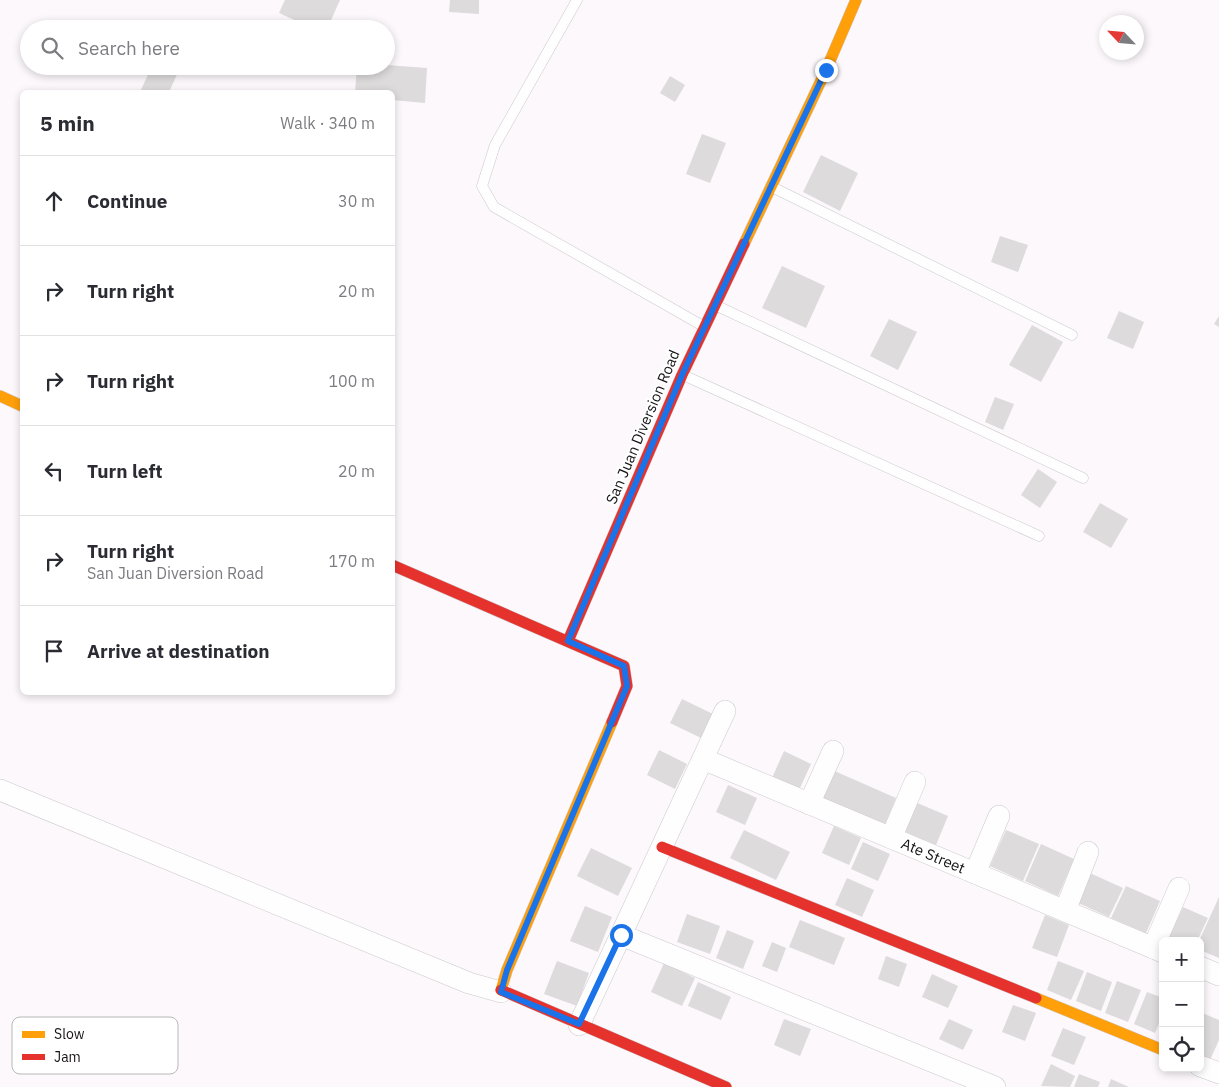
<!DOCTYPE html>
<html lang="en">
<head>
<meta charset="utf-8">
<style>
  :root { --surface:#fff; --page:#f7f7f7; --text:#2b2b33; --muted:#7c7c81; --line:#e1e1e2 }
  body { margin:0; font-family:"IBM Plex Sans",sans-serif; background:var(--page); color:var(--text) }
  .controls { position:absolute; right:15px; bottom:15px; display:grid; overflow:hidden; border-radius:8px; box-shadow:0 2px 8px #0003 }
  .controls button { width:45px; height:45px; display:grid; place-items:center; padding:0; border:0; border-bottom:1px solid var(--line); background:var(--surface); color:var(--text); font:25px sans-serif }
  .compass { position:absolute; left:1099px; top:15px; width:45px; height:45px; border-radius:50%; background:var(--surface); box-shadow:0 2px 8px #0003; rotate:296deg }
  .stop { position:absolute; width:15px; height:15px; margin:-11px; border:4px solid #1a73e8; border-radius:50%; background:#fff }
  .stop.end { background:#1a73e8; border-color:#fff; box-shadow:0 1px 5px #0008 }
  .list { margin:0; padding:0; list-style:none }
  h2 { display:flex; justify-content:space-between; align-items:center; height:65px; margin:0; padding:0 20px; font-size:21px }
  h2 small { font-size:16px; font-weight:400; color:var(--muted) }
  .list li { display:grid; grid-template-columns:32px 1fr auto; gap:15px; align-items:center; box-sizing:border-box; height:90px; padding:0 20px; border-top:1px solid var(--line) }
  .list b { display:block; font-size:19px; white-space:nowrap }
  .list p { margin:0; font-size:16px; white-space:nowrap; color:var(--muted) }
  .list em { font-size:16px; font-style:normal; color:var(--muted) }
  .icon { flex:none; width:28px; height:28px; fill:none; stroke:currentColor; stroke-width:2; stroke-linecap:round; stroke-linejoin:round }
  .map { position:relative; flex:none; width:1219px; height:1087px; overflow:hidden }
  .search { position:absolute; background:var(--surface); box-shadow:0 2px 8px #0003; left:20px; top:20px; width:375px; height:55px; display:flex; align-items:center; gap:12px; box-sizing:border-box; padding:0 18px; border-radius:28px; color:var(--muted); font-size:19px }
  .panel { position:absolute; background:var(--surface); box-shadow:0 2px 8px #0003; left:20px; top:90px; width:375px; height:605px; border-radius:8px }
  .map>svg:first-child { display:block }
</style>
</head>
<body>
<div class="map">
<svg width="1219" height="1087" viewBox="0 0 1219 1087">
  <rect width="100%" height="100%" fill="#fcf8fb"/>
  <g fill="#dedbdd">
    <polygon points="285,0 340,0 327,29 314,29 279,13"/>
    <polygon points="450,0 479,0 479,14 449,12"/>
    <polygon points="386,65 427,68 425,103 392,100 392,92 355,92 357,66"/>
    <polygon points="152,66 170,66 179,70 169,92 140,92"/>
    <polygon points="670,76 685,85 675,102 660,93"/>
    <polygon points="702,134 726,143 710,183 686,174"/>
    <polygon points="821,155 858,173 840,211 803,192"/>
    <polygon points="1000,236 1028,245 1018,272 991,262"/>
    <polygon points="782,266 825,286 806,328 762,308"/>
    <polygon points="1119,311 1144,322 1133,349 1107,338"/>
    <polygon points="1219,316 1219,327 1214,324"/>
    <polygon points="889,319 917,332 898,370 870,356"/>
    <polygon points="1032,325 1063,342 1041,382 1009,365"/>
    <polygon points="995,397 1014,404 1003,430 985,422"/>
    <polygon points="1038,469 1057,482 1040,508 1021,495"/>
    <polygon points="1100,503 1128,519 1111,548 1083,532"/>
    <polygon points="682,699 713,714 701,738 670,723"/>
    <polygon points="659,750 687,764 675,789 647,775"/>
    <polygon points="784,751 811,764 799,790 772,778"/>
    <polygon points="830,769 896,798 884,827 818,798"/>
    <polygon points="728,785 757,798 745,825 716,812"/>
    <polygon points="915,802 948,816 936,845 903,831"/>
    <polygon points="834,826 861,838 849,865 822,853"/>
    <polygon points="744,830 790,852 776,880 730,858"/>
    <polygon points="1006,830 1039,844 1023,881 990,866"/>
    <polygon points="863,842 890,854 878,881 851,869"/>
    <polygon points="1041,844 1074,859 1058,896 1025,881"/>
    <polygon points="591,848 632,868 618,896 577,876"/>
    <polygon points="1090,873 1123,888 1109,917 1076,902"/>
    <polygon points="847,878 874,890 862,917 835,905"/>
    <polygon points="1126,886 1160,901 1146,933 1111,918"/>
    <polygon points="1219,897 1219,958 1200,950 1199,941"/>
    <polygon points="585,906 612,917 598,952 570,941"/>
    <polygon points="1183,907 1208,918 1197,941 1176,941 1169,937"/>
    <polygon points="687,914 720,926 710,954 677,942"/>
    <polygon points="1045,915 1069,925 1057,957 1032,948"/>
    <polygon points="800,920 845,938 834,965 789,947"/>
    <polygon points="727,930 754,941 743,969 716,958"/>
    <polygon points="772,942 786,948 777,972 762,966"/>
    <polygon points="886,956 907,964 899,987 878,979"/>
    <polygon points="557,961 589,973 577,1006 544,994"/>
    <polygon points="1058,961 1084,971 1071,1000 1047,990"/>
    <polygon points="664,963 695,978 682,1006 651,992"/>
    <polygon points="1087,972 1112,982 1101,1011 1076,1001"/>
    <polygon points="932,974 958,986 948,1008 922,997"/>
    <polygon points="1117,981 1141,990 1128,1022 1105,1013"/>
    <polygon points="698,982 731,997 721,1020 688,1006"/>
    <polygon points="1147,992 1163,998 1163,1014 1155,1033 1134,1024"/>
    <polygon points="1013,1005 1036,1013 1025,1041 1002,1032"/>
    <polygon points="1200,1012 1219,1020 1219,1040 1210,1060 1200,1056"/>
    <polygon points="784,1019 811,1029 800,1056 774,1045"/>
    <polygon points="949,1019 973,1030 963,1050 939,1039"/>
    <polygon points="1063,1028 1086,1037 1074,1065 1051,1056"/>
    <polygon points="1051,1064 1075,1076 1070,1087 1041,1086"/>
    <polygon points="1079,1074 1100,1082 1098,1087 1074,1087"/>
    <polygon points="1111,1079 1129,1087 1108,1087"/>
  </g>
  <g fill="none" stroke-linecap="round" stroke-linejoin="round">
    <g stroke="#ccc9cc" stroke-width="11">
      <g id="lane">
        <polyline points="577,0 495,145 482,186 494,207 703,326"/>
        <polyline points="772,187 1072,335"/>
        <polyline points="715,305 1083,478"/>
        <polyline points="683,375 1039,536"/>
      </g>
    </g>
    <g stroke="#ccc9cc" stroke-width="22">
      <g id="street">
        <polyline points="703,759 1163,952"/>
        <polyline points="0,790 469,983 501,992"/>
        <polyline points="809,804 833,751"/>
        <polyline points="891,838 915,782"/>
        <polyline points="975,873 999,816"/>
        <polyline points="1065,911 1088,852"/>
        <polyline points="621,935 995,1087"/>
        <polyline points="1153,948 1179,888"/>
        <polyline points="1200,967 1219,975"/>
        <polyline points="579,1025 725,711"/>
        <polyline points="1200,1066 1219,1073"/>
      </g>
    </g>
    <g stroke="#ccc9cc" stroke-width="12">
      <g id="slow">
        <polyline points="744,244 826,70 856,0"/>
        <polyline points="0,396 22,406"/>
        <polyline points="501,990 507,970 612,722"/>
        <polyline points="1036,998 1163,1050"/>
      </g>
    </g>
    <g stroke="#ccc9cc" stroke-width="12">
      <g id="jam">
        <polyline points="392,565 624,666 627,686 612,722"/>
        <polyline points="568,641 682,375 744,244"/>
        <polyline points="662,847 1036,998"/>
        <polyline points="501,990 726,1087"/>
      </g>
    </g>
    <use href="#lane" stroke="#fffefe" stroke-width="10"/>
    <use href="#street" stroke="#fffefe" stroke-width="21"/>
    <use href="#slow" stroke="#ff9f0a" stroke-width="11"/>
    <use href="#jam" stroke="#e5322d" stroke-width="11"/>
  </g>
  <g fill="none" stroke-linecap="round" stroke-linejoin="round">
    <polyline stroke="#1a73e8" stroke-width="6" points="621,935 579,1024 501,992 507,970 627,686 624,666 568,641 682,375 826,70"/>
  </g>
  <g text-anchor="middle" stroke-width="4.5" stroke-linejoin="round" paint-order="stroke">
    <g font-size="15" fill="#151214" stroke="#fff">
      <text transform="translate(643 427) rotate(-67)" y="5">San Juan Diversion Road</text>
      <text transform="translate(933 856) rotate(23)" y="5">Ate Street</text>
    </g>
  </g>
  <rect x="12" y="1017" width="166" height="57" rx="8" fill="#fff" stroke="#b9b8b8" stroke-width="1"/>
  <rect x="22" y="1031" width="23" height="7" fill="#ff9f0a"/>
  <rect x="22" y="1054" width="23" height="6" fill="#e5322d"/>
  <g font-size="14" fill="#151214">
    <text x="54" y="1039">Slow</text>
    <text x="54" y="1062">Jam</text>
  </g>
</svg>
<div class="controls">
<button>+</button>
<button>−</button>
<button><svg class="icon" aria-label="locate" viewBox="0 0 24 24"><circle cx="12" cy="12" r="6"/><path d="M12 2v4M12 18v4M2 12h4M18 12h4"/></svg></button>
</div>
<svg class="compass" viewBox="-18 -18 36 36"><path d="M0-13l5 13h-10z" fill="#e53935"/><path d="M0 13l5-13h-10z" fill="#7c7c81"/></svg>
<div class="stop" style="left:621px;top:935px"></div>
<div class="stop end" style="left:826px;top:70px"></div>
<div class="search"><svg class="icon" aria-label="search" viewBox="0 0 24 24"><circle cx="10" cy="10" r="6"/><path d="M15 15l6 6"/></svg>Search here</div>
<section class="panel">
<h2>5 min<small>Walk · 340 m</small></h2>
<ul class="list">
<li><svg class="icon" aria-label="ahead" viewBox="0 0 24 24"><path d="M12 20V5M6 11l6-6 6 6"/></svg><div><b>Continue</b></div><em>30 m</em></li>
<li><svg class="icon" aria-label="right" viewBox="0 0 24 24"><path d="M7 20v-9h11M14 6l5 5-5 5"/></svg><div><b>Turn right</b></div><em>20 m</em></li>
<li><svg class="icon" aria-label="right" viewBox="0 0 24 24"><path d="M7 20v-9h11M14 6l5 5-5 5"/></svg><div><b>Turn right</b></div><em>100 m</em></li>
<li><svg class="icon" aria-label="left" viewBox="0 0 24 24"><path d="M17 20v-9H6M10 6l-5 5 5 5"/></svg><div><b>Turn left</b></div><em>20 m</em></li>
<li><svg class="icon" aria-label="right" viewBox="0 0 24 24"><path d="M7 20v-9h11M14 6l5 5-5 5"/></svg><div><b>Turn right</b><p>San Juan Diversion Road</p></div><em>170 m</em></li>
<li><svg class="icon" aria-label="arrive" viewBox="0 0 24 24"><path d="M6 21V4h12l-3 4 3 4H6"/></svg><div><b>Arrive at destination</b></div></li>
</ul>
</section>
</div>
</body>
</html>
